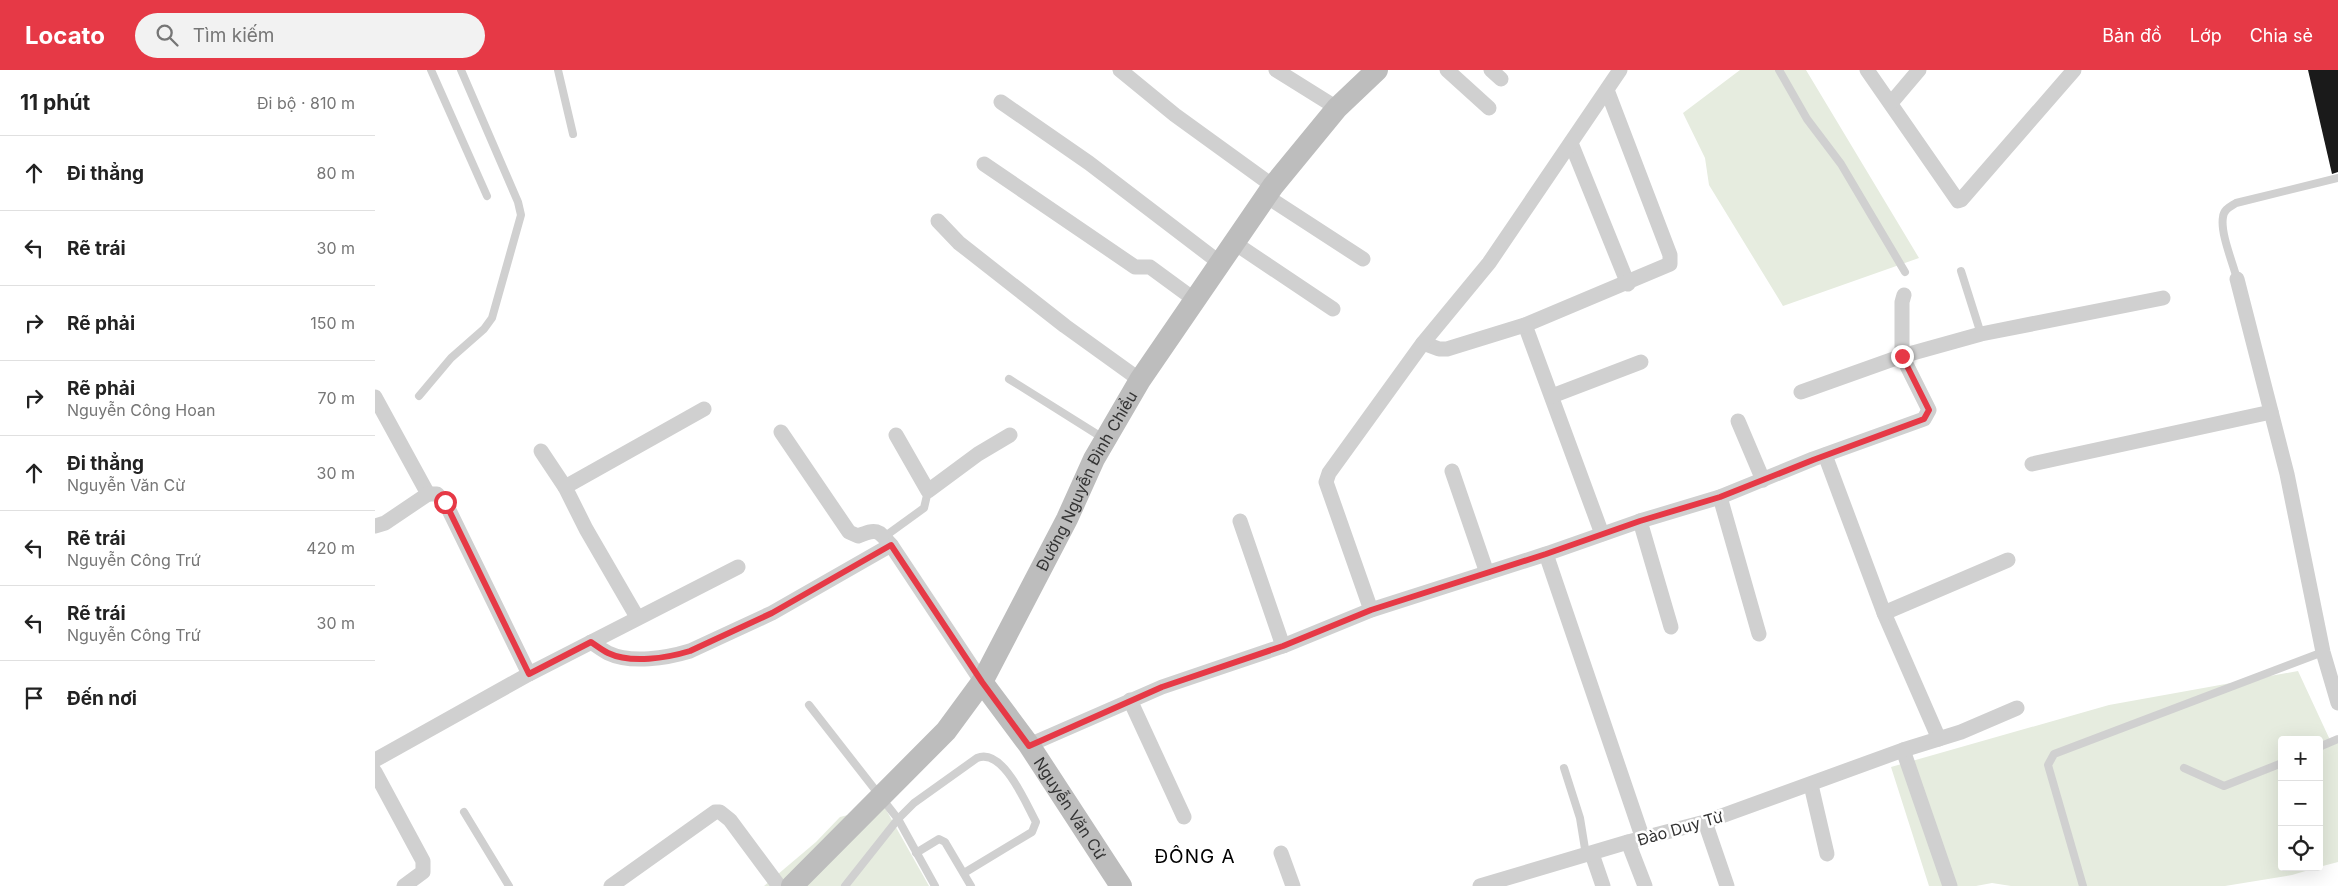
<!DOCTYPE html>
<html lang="vi">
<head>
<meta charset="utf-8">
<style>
  :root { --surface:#fff; --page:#f2f2f2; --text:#222; --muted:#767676; --line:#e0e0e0; --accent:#e63946 }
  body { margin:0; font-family:Inter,sans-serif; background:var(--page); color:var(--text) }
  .controls { position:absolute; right:15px; bottom:15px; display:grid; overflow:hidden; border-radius:5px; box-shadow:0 5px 20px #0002 }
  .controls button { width:45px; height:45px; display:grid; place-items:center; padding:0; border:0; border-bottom:1px solid var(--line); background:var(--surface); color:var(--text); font:25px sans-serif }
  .stop { position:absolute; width:15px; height:15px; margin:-11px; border:4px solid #e63946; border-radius:50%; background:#fff }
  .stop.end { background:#e63946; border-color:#fff; box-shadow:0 1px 5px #0008 }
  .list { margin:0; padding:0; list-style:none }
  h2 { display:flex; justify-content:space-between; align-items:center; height:65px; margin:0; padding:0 20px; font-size:21px }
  h2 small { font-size:16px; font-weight:400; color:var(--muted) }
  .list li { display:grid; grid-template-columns:32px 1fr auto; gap:15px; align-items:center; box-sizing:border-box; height:75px; padding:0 20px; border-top:1px solid var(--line) }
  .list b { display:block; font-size:19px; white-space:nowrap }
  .list p { margin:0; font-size:16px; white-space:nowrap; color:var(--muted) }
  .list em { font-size:16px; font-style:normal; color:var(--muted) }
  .icon { flex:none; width:28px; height:28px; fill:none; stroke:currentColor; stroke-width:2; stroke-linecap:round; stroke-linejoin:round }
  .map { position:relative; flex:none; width:1963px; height:816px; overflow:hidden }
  header { display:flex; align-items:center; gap:30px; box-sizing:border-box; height:70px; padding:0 25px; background:var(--accent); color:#fff }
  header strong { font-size:24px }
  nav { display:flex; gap:28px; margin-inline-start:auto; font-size:18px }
  .search { width:350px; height:45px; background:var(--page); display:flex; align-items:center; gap:12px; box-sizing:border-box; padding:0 18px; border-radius:28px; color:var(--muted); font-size:19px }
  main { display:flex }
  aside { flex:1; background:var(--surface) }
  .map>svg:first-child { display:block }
</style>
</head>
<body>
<header>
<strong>Locato</strong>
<div class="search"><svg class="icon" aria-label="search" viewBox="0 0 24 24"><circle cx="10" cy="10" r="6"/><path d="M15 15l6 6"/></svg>Tìm kiếm</div>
<nav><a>Bản đồ</a><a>Lớp</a><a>Chia sẻ</a></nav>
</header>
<main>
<aside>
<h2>11 phút<small>Đi bộ · 810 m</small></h2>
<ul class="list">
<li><svg class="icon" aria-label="ahead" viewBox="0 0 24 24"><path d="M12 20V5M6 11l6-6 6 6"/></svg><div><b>Đi thẳng</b></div><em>80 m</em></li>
<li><svg class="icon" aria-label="left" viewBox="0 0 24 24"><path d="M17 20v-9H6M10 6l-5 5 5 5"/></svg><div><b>Rẽ trái</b></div><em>30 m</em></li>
<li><svg class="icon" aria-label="right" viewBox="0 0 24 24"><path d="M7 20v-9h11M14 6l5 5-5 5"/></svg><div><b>Rẽ phải</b></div><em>150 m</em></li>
<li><svg class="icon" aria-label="right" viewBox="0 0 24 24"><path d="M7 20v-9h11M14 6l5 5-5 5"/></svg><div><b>Rẽ phải</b><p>Nguyễn Công Hoan</p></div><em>70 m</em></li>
<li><svg class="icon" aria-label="ahead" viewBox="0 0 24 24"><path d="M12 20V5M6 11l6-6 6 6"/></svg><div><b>Đi thẳng</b><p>Nguyễn Văn Cừ</p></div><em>30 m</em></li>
<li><svg class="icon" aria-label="left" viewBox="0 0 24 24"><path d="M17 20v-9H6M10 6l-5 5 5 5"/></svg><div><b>Rẽ trái</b><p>Nguyễn Công Trứ</p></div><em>420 m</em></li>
<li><svg class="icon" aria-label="left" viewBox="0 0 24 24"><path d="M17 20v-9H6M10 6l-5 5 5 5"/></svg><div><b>Rẽ trái</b><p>Nguyễn Công Trứ</p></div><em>30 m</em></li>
<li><svg class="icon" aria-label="arrive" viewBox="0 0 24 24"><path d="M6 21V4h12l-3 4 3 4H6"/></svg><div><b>Đến nơi</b></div></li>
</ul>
</aside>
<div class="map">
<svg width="1963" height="816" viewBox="0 0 1963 816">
  <rect width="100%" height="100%" fill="#fff"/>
  <g fill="#e6ecdf">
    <polygon points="1365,0 1431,0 1544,188 1408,236 1334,115 1330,88 1308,43"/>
    <polygon points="1923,601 1955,670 1963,669 1963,792 1944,797 1944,670 1907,670 1907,797 1944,797 1917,805 1850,816 1636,816 1617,813 1601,816 1554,816 1516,697 1734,635"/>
    <polygon points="509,736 554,816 389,816 441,772 465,747"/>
  </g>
  <polygon fill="#1a1a1a" points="1933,0 1963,0 1963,102 1957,104"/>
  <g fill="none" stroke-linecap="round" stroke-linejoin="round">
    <g stroke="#d0d0d0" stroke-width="8">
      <polyline points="56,0 112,126"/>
      <polyline points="183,0 198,64"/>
      <polyline points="1404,0 1432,49 1466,94 1530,202"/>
      <polyline points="1586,201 1606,264"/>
      <path d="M 1862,209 C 1858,193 1845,163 1848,147 C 1849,139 1855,137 1861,133 L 1963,108"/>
      <polyline points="634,309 728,368"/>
      <polyline points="44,326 76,288 109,259 117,248 146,145 143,132 86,0"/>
      <polyline points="509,467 549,438 553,421"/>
      <polyline points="434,635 523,749 560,816"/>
      <polyline points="1944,677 1963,669"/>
      <polyline points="1189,698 1205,748 1211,785"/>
      <polyline points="1809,698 1849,716 1907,693"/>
      <polyline points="89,742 134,816"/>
      <polyline points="541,783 564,769 570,772 596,816"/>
      <path d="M 470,816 L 523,749 L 539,733 L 602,688 C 628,677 651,734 661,752 L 657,762 L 589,803"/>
      <polyline points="1708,816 1673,695 1679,684 1948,582"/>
    </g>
    <g stroke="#d0d0d0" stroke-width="15">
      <polyline points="745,0 800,45 898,116"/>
      <polyline points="901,0 962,38"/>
      <polyline points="1072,0 1114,38"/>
      <polyline points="1116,0 1126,9"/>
      <polyline points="1492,0 1583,131 1586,130 1699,0"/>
      <polyline points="626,32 714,93 845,193"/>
      <polyline points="1516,33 1544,0"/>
      <polyline points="1196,73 1253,214"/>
      <polyline points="609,94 760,197 775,197 820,230"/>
      <polyline points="891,126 988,189"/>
      <polyline points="563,151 584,173 690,256 765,310"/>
      <polyline points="861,174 958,239"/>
      <polyline points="1862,209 1912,404 1948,582 1963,633"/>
      <polyline points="1150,255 1227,464"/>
      <polyline points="1048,273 1064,279 1072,279 1150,255 1295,194 1295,185 1232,20"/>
      <polyline points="1426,322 1527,286 1606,264 1788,228"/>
      <polyline points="1177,326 1266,292"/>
      <polyline points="0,327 53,424 10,453 0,456"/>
      <polyline points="1363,351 1388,410"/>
      <path d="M 406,362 L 474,462 L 483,466 C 502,458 503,460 516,475 L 607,612"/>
      <polyline points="521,365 553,421 603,384 635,365"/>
      <polyline points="166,381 190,417"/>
      <polyline points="1450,385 1509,543 1564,669"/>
      <polyline points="1657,394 1896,342"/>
      <polyline points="1077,401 1112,503"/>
      <polyline points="53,424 62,424 70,432 154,604"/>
      <polyline points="1345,427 1384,564"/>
      <polyline points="865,451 908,576"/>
      <polyline points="1265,451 1296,557"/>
      <polyline points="1171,484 1268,769"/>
      <polyline points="996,540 951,412 954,403 1048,273 1114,193 1245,0"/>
      <polyline points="1509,543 1633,490"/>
      <polyline points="262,547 211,459 190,417 329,339"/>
      <path d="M 216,572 C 222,576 227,580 233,583 C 256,594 292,588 315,581 L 397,543 L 516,475"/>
      <polyline points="755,630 809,747"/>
      <polyline points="654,675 787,617 908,576 996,540 1171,484 1265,451 1345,427 1438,389 1549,349 1554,340 1527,286 1527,232 1529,225"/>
      <polyline points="1528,680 1575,816"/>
      <polyline points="0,690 154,604 363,497"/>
      <polyline points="0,702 48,791 48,802 29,816"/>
      <polyline points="1436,715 1452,784"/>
      <polyline points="1330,752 1352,816"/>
      <polyline points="1253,772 1270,816"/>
      <polyline points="906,783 918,816"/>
      <polyline points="1217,784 1228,816"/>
      <polyline points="236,816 340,742 345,742 355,750 404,816"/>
      <polyline points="1105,816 1253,772 1330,752 1528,680 1586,662 1642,638"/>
    </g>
    <g stroke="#bdbdbd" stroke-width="22">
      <path id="s1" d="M 607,612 L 654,675 L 746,816"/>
      <path id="s2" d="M 417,816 L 571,661 L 607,612 L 692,449 L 719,389 L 765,310 L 898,116 L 962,38 L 1002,0"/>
    </g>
  </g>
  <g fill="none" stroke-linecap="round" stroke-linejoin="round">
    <path stroke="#e63946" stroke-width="6" d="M 70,432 L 154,604 L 216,572 C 222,576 227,580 233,583 C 256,594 292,588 315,581 L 397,543 L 516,475 L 607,612 L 654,676 L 787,617 L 908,576 L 996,540 L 1171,484 L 1265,451 L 1345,427 L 1438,390 L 1549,349 L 1554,340 L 1527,286"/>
  </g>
  <g text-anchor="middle" stroke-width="5" stroke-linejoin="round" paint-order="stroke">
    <g font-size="16" fill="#333" stroke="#fff">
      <text dy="6" stroke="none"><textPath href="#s2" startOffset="506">Đường Nguyễn Đình Chiểu</textPath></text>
      <text dy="6" stroke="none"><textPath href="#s1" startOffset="154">Nguyễn Văn Cừ</textPath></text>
      <text transform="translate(1305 758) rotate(-16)" y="6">Đào Duy Từ</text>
    </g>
    <g font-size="19" letter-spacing="1" fill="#000" stroke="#fff">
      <text x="820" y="793">ĐÔNG A</text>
    </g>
  </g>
</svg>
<div class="controls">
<button>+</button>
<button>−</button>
<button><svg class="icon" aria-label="locate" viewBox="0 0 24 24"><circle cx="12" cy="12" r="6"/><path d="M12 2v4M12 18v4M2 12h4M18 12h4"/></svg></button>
</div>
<div class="stop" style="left:70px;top:432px"></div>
<div class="stop end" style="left:1527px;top:286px"></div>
</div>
</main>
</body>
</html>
